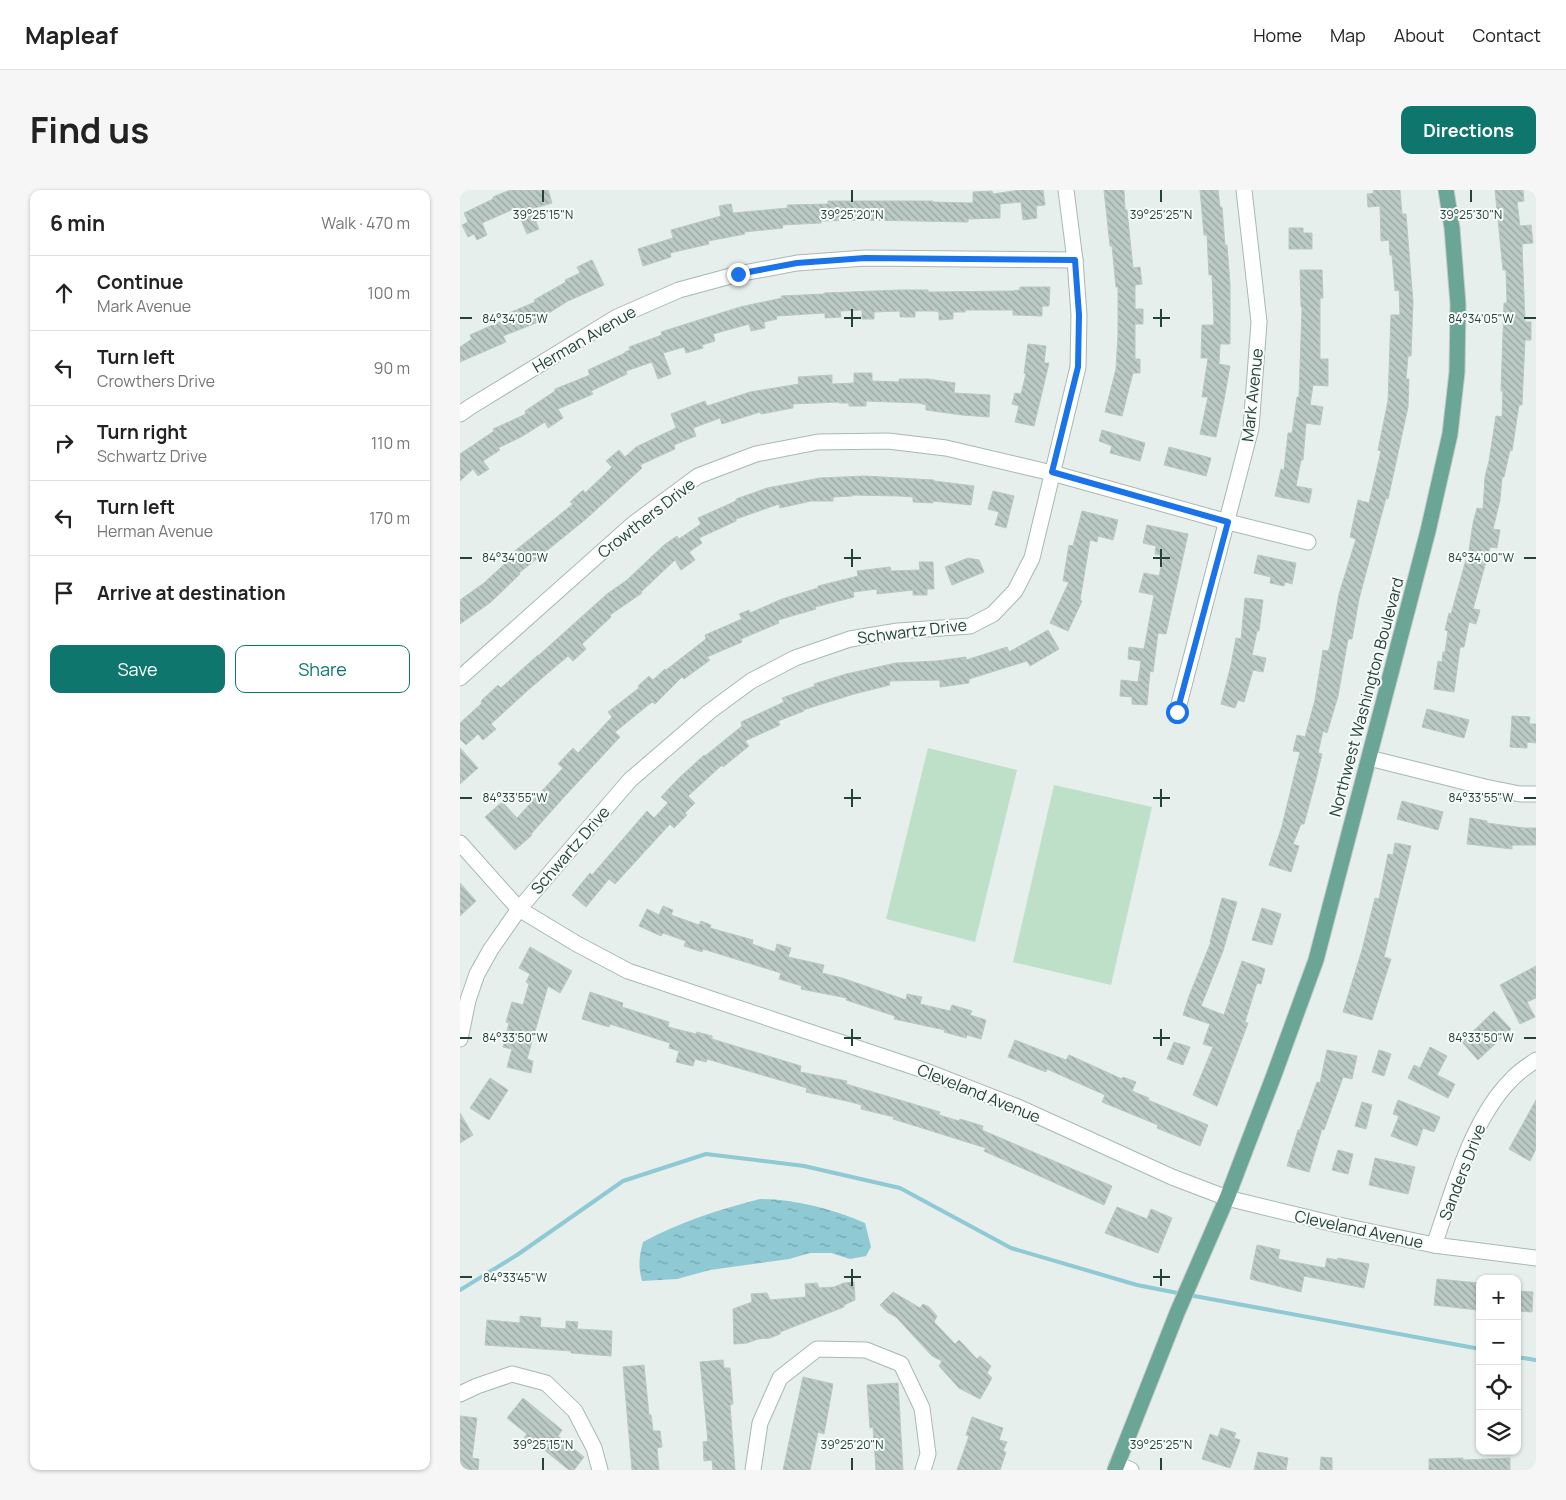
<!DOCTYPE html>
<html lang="en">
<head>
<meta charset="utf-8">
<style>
  :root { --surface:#fff; --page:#f6f6f6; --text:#222; --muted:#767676; --line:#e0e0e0; --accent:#0f766e }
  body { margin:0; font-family:Manrope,sans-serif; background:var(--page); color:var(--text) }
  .controls { position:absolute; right:15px; bottom:15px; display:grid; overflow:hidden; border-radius:10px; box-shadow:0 1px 4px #0004 }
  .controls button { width:45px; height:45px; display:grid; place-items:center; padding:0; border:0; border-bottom:1px solid var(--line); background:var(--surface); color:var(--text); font:25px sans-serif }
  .stop { position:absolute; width:15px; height:15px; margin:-11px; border:4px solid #1a73e8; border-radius:50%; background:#fff }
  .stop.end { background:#1a73e8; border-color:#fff; box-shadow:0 1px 5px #0008 }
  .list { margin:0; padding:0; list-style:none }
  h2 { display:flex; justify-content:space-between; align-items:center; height:65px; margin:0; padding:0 20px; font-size:21px }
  h2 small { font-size:16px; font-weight:400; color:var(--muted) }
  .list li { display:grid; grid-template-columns:32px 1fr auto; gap:15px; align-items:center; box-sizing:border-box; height:75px; padding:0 20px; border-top:1px solid var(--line) }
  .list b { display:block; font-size:19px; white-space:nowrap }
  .list p { margin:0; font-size:16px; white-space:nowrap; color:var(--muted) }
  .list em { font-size:16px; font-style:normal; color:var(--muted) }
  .actions { display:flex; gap:10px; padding:15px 20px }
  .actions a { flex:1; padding:11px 0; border:1px solid var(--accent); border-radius:10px; text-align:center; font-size:18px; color:var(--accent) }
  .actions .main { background:var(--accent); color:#fff }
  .icon { flex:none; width:28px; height:28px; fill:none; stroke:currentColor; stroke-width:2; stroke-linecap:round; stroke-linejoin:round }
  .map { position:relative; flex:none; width:1076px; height:1280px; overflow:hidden; border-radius:10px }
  header { display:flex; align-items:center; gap:30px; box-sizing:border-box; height:70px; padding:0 25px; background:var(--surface); border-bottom:1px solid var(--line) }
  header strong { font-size:24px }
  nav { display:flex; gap:28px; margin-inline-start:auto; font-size:18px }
  .intro { display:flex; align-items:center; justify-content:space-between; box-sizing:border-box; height:120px; padding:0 30px }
  h1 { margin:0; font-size:35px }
  .button { padding:12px 22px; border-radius:10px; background:var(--accent); color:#fff; font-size:18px; font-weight:700 }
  main { display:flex; gap:30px; padding:0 30px }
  aside { flex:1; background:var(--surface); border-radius:10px; box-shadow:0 1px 4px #0004 }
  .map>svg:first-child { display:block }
</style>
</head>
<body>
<header>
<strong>Mapleaf</strong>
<nav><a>Home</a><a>Map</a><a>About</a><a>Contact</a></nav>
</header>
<div class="intro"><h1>Find us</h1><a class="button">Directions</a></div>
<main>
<aside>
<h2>6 min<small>Walk · 470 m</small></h2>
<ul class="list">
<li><svg class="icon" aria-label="ahead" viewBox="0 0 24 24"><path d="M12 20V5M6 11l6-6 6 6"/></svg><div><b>Continue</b><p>Mark Avenue</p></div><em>100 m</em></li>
<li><svg class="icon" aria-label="left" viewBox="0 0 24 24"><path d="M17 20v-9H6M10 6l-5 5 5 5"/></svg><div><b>Turn left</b><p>Crowthers Drive</p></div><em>90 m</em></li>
<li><svg class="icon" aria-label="right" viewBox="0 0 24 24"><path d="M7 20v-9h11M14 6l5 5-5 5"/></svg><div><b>Turn right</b><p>Schwartz Drive</p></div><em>110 m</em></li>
<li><svg class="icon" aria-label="left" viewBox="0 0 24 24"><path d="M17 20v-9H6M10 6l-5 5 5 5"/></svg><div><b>Turn left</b><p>Herman Avenue</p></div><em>170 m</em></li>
<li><svg class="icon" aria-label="arrive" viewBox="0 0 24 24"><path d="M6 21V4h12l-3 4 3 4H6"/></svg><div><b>Arrive at destination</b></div></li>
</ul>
<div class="actions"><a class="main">Save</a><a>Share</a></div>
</aside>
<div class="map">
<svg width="1076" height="1280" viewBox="0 0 1076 1280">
  <defs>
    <pattern id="water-ripples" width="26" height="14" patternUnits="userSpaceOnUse" patternTransform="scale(1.25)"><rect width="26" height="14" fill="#8ec9d4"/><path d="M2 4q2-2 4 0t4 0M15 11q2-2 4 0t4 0" fill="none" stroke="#74a5ad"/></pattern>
    <pattern id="building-back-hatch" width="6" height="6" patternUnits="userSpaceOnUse" patternTransform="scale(1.25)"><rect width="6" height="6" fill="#bbcac4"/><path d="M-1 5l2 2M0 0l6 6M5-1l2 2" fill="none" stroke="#98a6a0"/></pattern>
  </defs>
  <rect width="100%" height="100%" fill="#e6efeb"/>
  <g fill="#bfe0c8">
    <polygon points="468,558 557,580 515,752 426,729"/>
    <polygon points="594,595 692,617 651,795 553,772"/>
  </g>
  <path fill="url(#water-ripples)" d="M 300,1009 C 335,1009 373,1019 405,1033 L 411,1057 L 406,1066 L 390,1069 L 371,1063 L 350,1063 L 329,1069 L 250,1080 L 217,1089 L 182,1091 C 178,1077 179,1066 183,1052 C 220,1032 260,1019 300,1009 Z"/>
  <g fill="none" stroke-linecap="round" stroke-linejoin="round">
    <g stroke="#8ec9d4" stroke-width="4">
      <polyline points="0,1100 57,1065 163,991 246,964 344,976 440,998 551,1058 677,1095 723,1104"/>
      <polyline points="729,1105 1020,1159"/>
      <polyline points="1057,1167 1076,1170"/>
    </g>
  </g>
  <g fill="url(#building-back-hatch)" stroke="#b8c9c2">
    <polygon points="50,0 88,0 92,13 71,19 79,39 67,44 56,18 22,33 27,45 17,50 14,44 8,47 2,35 8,32 4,23 33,9 33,7"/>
    <polygon points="560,0 583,0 585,15 576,16 577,28 563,30 561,12 540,14 540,28 508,29 508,32 404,30 361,31 361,33 322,35 323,38 284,42 285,44 248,51 249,54 210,63 211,67 183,76 178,59 213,48 211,40 261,26 259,16 271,14 273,23 328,18 327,15 368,14 368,11 473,11 473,12 513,13 513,2 532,1 533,4"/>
    <polygon points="644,0 664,0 665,20 667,20 673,78 680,77 682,94 675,95 675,119 683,119 683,134 675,134 675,169 680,169 680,183 673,183 662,226 645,222 656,179 658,145 658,97 656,97 652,56 650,56"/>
    <polygon points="740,0 758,0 760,17 762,17 765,55 767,55 770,94 770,154 760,154 759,174 770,176 764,210 756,247 740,244 748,207 742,207 748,168 741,168 742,135 754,135 752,85 749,85 747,45 744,45"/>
    <polygon points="913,0 940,0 942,24 946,24 953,112 951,166 948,166 946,189 949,189 948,217 928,309 926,308 899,409 892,449 888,449 878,506 867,543 863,541 858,563 862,564 856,589 844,634 841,634 833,654 839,656 831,682 809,675 822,636 840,562 833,561 837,545 845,547 855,510 863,460 868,461 870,456 879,404 896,349 890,347 898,310 909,313 921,261 918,260 928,211 931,125 940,125 939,100 935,101 932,65 930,65 929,50 921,51 920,16 908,17 907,4 914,3"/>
    <polygon points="1035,0 1063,0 1064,11 1057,12 1060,36 1071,35 1073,53 1062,54 1065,132 1071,132 1071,150 1065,150 1062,215 1059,215 1052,261 1050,260 1044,287 1042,287 1040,310 1033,339 1040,340 1037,358 1030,357 1013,419 1020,420 1016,434 1009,432 1004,457 1000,457 994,502 974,499 978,471 982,472 983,462 985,462 988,441 985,440 989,423 991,424 1007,366 1008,367 1013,333 1017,318 1023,319 1025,287 1029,271 1036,226 1042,227 1043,201 1041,201 1044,113 1047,113 1046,80 1043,80"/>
    <polygon points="829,38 843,38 843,43 852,43 852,59 829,59"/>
    <polygon points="132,70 144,95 108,111 76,131 76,133 43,146 46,152 0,172 0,157 12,149 10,145 44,130 42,126 75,112 74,110 106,92 105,90 120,83 117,77"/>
    <polygon points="840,80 862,80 863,108 860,108 860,169 868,169 868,196 853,195 850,215 863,217 860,235 846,233 843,270 841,270 836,296 852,299 849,313 815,306 821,279 824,280 828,243 832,243 837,207 839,207 842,117 841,117"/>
    <polygon points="560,97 590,97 589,116 582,116 582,126 553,125 553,120 505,120 505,122 493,122 493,129 479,130 479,122 475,121 455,121 455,127 440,127 440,121 414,122 414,129 402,129 402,120 380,121 381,127 365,128 365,123 316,126 317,129 304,132 305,138 291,141 289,134 253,144 255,151 242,155 243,158 226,163 224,157 203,163 211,184 198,189 192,172 166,181 167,184 131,201 133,204 98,219 103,228 88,238 85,232 61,247 38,258 40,260 23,271 29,279 18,286 13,279 0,291 0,264 34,241 33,239 66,224 65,221 95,201 95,199 130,185 128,180 165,163 165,162 170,160 169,157 202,145 201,142 280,117 322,108 321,106 364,104 364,103 440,100 468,100 468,102 553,101 560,100"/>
    <polygon points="568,154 586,156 584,173 589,173 574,236 555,232 559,216 552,214 555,203 561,204 566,184 564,183"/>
    <polygon points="394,183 412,183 412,191 439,192 439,189 468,189 495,193 494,203 530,205 529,227 502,225 466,220 466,215 459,213 406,211 406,216 389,216 389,213 379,213 379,212 333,214 333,218 301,224 300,222 262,234 260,228 233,238 236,246 214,255 215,259 180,275 182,278 126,329 59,383 60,384 31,412 0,434 0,410 24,393 53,366 51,364 113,314 110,312 123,300 125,303 143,286 152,277 146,271 159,260 165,267 176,257 216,238 211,224 245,211 247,216 290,202 339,194 338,187 372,185 372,194 394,193"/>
    <polygon points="642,240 685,253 680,271 650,263 652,256 639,251"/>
    <polygon points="709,257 751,268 746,286 704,275"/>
    <polygon points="405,286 474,290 474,291 514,296 511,315 473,311 473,313 453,312 453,307 439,306 392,305 392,306 373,307 373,311 351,311 320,318 319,314 276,329 276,331 239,348 242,353 229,362 235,370 221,380 215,370 181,402 182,403 150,425 151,427 122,454 126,459 113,471 108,466 67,501 31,534 36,539 23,550 18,544 6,555 0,549 0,533 22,513 21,511 38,495 41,498 78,465 78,466 147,404 167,390 204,355 217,346 219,349 241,334 238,328 276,311 276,309 307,298 360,288"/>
    <polygon points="533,301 554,306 546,338 535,335 539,322 528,319"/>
    <polygon points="622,321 658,330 653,350 638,346 637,352 630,350 620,410 622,411 608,441 590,433 609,392 603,391 609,355 613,356"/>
    <polygon points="687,335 728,344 706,444 698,443 693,482 690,481 687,515 672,514 672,507 660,506 661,490 678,492 681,471 668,469 669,457 684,459 694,405 679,402 684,383 699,386 704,366 695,364 696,356 683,353"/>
    <polygon points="798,365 836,373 832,394 825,392 824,396 810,393 811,387 794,383"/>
    <polygon points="508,368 519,370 524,382 492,395 485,377"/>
    <polygon points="459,372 473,372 474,399 467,399 467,405 453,405 453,400 417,404 417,399 393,402 394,407 355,417 356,419 318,430 319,433 281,449 282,452 247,467 250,470 224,489 222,487 195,514 192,512 155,542 160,547 105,606 71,644 72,645 55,660 25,627 42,612 57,628 103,578 98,574 113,558 118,563 152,527 148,522 179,498 178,496 189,486 193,490 205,479 206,480 246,449 245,445 282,429 279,424 289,420 290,423 322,409 358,398 358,396 398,386 397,381 430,377 431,381 460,380"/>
    <polygon points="785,408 803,410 799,441 797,441 792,465 806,468 803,482 793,480 784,512 778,510 775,518 761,514 771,475 776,448 781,449"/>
    <polygon points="588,440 599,459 570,476 567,471 509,489 509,493 480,497 480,490 429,491 430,495 394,504 343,520 344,521 318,531 320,535 285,551 289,556 263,577 262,575 228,606 235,613 225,623 227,625 214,638 210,634 155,694 149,689 126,717 112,705 130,683 132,685 187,621 194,628 208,613 201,607 218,589 244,565 245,566 282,536 281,532 324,512 322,508 355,496 354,494 386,484 436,473 477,471 506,467 506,470 547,457 549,462"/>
    <polygon points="967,519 1009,530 1004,548 962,537"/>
    <polygon points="1052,526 1070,527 1069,534 1076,534 1076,553 1067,552 1067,558 1050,557"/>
    <polygon points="0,558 18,578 0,594"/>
    <polygon points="942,611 983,622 978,640 937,629"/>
    <polygon points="1010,628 1027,631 1027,633 1064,638 1076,638 1076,655 1052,655 1052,659 1007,654"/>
    <polygon points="935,653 951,656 924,767 931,769 912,830 883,822 902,760 915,708 919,709 928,664 933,665"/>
    <polygon points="0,693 16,711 0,726"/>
    <polygon points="762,708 777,712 763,761 741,816 764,825 782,771 805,779 801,794 797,793 785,832 788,833 757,916 733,905 753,857 743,854 750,834 723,825 729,806 751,752 750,752"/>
    <polygon points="203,716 213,720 211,725 239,735 241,731 251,735 250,738 293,750 292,754 315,762 317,754 331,758 328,767 364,775 362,783 382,788 446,810 447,804 462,807 460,814 490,821 492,815 512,821 510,825 526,830 521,849 507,845 506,848 484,842 485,840 434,829 435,826 386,810 387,808 341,799 342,796 319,789 321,783 243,759 242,762 224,756 226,751 203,743 201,746 179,736 187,719 199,725"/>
    <polygon points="802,718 821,724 812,755 792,750"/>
    <polygon points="70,757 112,781 100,803 88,796 67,869 73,871 71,883 47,877 52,859 43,857 49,833 46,832 52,812 63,815 69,794 66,792 70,784 59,778"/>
    <polygon points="1076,776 1076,808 1067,812 1075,827 1060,834 1040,795"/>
    <polygon points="130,802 163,813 162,817 209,832 208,837 236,844 237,842 252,846 252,849 341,876 340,882 387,891 386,894 480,922 479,925 499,931 500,929 523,936 522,940 652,996 644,1015 524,961 526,958 433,929 434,927 401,919 402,915 391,912 346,902 347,898 247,869 246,872 235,869 233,876 216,872 219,861 209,858 210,853 150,834 149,837 122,829"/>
    <polygon points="1034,821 1051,839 1018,870 1002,852"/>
    <polygon points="555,850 606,870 609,865 662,889 663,887 676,892 672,901 689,908 688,910 748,935 740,956 697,938 698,935 642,912 645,905 587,879 586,882 548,867"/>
    <polygon points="714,852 730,857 723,875 707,869"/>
    <polygon points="970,857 987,866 977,885 995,894 988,908 948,888 954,875 960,878"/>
    <polygon points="867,860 897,866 892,889 883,887 864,940 862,939 849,982 827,976 838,940 840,940 857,892 860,893"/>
    <polygon points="919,860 931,864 924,886 912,882"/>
    <polygon points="30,888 48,900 29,930 10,918"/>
    <polygon points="938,910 980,927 974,942 963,938 957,956 931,946 939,926 933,924"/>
    <polygon points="1076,910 1076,959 1070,971 1049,959"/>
    <polygon points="902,912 912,915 906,939 895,936"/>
    <polygon points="0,923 13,945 0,953"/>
    <polygon points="878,960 893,964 888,984 872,980"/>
    <polygon points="915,968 955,977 948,1004 909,995"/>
    <polygon points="657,1017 687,1029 691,1019 712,1028 698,1063 645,1043"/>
    <polygon points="797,1055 820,1060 818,1069 865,1078 867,1068 877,1070 878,1068 909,1074 904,1098 844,1086 841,1102 790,1089"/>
    <polygon points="977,1089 1019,1093 1017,1120 974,1115"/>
    <polygon points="394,1092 395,1110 384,1115 384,1117 320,1142 320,1144 310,1148 298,1149 287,1153 274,1154 273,1119 292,1112 291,1104 307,1103 310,1110 346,1107 345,1094 357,1093 359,1098 374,1097 384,1093"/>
    <polygon points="1057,1101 1073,1102 1072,1122 1057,1121"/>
    <polygon points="433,1102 460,1118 463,1114 469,1117 477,1126 474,1132 495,1154 499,1150 517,1169 520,1166 531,1176 527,1183 532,1188 520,1209 499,1198 479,1176 482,1171 472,1166 436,1127 427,1122 420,1115"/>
    <polygon points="60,1126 81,1128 80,1137 106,1139 106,1131 118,1132 117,1139 152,1141 151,1166 111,1163 111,1161 25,1155 27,1130 60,1133"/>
    <polygon points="263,1170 264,1178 270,1178 273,1214 270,1215 275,1280 253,1280 252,1270 244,1271 243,1252 248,1251 240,1172"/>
    <polygon points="184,1175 189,1225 191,1225 193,1241 200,1241 202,1257 197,1258 199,1280 172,1280 163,1177"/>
    <polygon points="343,1187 373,1194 364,1244 358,1242 350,1280 323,1280"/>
    <polygon points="438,1193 443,1280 416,1280 413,1237 410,1238 407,1195"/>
    <polygon points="63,1208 102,1240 98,1246 124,1267 114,1280 109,1280 78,1255 75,1258 63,1249 67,1244 47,1228"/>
    <polygon points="0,1226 17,1228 12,1268 19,1269 18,1280 0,1280"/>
    <polygon points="512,1227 543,1238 539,1250 547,1252 543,1261 546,1262 540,1280 497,1280 509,1246 506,1245"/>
    <polygon points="761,1238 776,1243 774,1248 780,1250 770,1278 742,1269 750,1244 758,1247"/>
    <polygon points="798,1262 828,1268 826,1280 794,1280"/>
    <polygon points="861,1267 872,1268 872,1280 860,1280"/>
    <polygon points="1003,1268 1003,1270 1050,1268 1050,1280 969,1280 969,1269"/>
  </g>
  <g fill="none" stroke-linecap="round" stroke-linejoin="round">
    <g stroke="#a8b8b2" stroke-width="17">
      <g id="minor">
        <polyline points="0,224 10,217 157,127 219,100 278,84 337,73 405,68 615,70"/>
        <polyline points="0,488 173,334 238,286 296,264 358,252 428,251 486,258 592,283 768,332 848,352"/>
        <polyline points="717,522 791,238 799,132 784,0"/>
        <polyline points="909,568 1025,597 1060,604 1076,604"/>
        <polyline points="0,653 59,719 117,754 168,781 463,880 558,917 712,987 767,1008 874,1034 974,1055 1076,1068"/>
        <polyline points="0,849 8,810 17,784 31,759 59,719 170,590 249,522 291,491 335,468 390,449 438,441 510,436 533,424 555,401 572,368 618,177 619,125 615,70 606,0"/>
        <path d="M 974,1055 C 993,1002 1011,929 1052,889 C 1059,881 1068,876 1076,870"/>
        <polyline points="0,1204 17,1196 52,1184 86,1193 115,1221 134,1258 140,1280"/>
        <polyline points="657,1274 671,1280"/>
        <polyline points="293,1280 300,1233 320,1188 357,1159 406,1160 441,1174 462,1218 468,1264 463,1280"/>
      </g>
    </g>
    <g stroke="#c2cac8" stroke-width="17">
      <polyline id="major" points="655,1280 717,1123 767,1008 814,885 856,770 968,341 990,244 997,182 998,114 992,38 986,0"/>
    </g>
    <use href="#minor" stroke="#fff" stroke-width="15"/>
    <use href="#major" stroke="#6aa596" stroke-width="15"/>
  </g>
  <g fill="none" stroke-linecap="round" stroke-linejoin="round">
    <polyline stroke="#1a73e8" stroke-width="6" points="278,84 337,73 405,68 615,70 619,125 618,177 592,282 768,332 717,522"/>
  </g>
  <path fill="none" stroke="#24423a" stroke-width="2" d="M 83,0 L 83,12M 392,0 L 392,12M 701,0 L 701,12M 1011,0 L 1011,12M 392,119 L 392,137M 701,119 L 701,137M 0,128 L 12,128M 384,128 L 401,128M 693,128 L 710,128M 1064,128 L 1076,128M 392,359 L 392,377M 701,359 L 701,377M 0,368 L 12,368M 384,368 L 401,368M 693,368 L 710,368M 1064,368 L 1076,368M 392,599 L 392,617M 701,599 L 701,617M 0,608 L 12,608M 384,608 L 401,608M 693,608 L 710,608M 1064,608 L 1076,608M 392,839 L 392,856M 701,839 L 701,856M 0,848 L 12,848M 384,848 L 401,848M 693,848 L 710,848M 1064,848 L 1076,848M 392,1079 L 392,1096M 701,1079 L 701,1096M 0,1087 L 12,1087M 384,1087 L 401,1087M 693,1087 L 710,1087M 83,1268 L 83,1280M 392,1268 L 392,1280M 701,1268 L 701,1280"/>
  <g text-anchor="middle" stroke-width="4" stroke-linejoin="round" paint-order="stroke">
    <g font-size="16" fill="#24423a" stroke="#f7fbf9">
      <text transform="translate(124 149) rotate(-30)" y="6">Herman Avenue</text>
      <text transform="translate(792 205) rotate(-84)" y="6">Mark Avenue</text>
      <text transform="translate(186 328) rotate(-38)" y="6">Crowthers Drive</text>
      <text transform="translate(452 441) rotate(-7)" y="6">Schwartz Drive</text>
      <text transform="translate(906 507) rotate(-75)" y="6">Northwest Washington Boulevard</text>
      <text transform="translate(110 660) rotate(-49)" y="6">Schwartz Drive</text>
      <text transform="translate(519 903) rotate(22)" y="6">Cleveland Avenue</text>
      <text transform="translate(1002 982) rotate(-69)" y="6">Sanders Drive</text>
      <text transform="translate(899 1039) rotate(12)" y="6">Cleveland Avenue</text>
    </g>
  </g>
  <g font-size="12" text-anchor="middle" fill="#24423a" stroke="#f7fbf9" stroke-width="4" stroke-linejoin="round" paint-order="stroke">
    <text x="83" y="29">39°25'15"N</text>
    <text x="392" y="29">39°25'20"N</text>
    <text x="701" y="29">39°25'25"N</text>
    <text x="1011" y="29">39°25'30"N</text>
    <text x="1021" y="133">84°34'05"W</text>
    <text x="55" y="133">84°34'05"W</text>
    <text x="1021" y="372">84°34'00"W</text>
    <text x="55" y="372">84°34'00"W</text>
    <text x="1021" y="612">84°33'55"W</text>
    <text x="55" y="612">84°33'55"W</text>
    <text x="1021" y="852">84°33'50"W</text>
    <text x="55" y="852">84°33'50"W</text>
    <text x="55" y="1092">84°33'45"W</text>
    <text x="83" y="1259">39°25'15"N</text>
    <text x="392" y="1259">39°25'20"N</text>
    <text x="701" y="1259">39°25'25"N</text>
  </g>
</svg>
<div class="controls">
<button>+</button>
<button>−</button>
<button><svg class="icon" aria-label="locate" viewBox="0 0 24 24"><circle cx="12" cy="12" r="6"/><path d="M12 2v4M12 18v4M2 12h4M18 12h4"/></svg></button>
<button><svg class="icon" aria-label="layers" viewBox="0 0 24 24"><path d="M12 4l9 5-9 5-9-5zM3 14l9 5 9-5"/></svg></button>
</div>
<div class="stop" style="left:717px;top:522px"></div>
<div class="stop end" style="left:278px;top:84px"></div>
</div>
</main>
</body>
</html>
